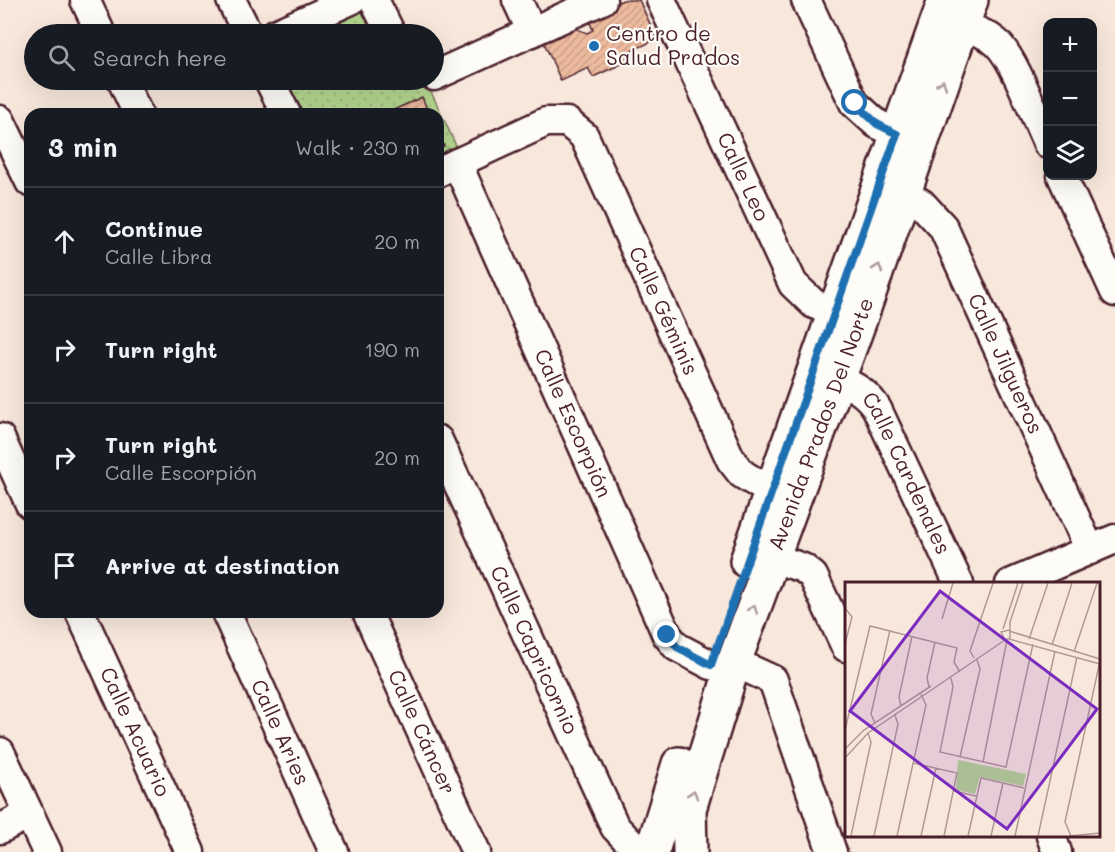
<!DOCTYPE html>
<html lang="en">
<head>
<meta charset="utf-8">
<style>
  :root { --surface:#171b24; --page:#242831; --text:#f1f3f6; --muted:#9ea1a6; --line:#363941 }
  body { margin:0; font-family:Mali,sans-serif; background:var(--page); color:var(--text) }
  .controls { position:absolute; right:18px; top:18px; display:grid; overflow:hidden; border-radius:12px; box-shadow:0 6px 24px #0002 }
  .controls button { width:54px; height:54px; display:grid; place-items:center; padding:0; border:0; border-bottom:2px solid var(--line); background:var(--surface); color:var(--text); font:30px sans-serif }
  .stop { position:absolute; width:18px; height:18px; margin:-14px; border:4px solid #1f6fb2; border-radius:50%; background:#fff }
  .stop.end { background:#1f6fb2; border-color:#fff; box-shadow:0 2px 6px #0008 }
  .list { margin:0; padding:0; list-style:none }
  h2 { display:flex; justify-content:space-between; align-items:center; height:78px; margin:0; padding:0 24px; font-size:26px }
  h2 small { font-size:20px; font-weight:400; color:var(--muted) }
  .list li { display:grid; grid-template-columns:39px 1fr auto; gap:18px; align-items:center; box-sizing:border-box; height:108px; padding:0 24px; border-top:2px solid var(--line) }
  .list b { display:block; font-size:22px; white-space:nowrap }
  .list p { margin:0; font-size:20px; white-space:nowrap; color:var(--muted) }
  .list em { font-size:20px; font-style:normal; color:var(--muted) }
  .icon { flex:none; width:33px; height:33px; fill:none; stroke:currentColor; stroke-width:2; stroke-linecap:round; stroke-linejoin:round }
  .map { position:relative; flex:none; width:1115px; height:852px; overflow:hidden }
  .search { position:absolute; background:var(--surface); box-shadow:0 6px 24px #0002; left:24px; top:24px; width:420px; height:66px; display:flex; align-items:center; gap:15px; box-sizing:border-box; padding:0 21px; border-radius:33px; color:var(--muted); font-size:22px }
  .panel { position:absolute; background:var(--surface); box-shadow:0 6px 24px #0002; left:24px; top:108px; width:420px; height:510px; border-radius:18px }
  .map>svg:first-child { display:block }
</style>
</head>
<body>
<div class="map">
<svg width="1115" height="852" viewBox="0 0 1115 852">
  <defs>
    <pattern id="park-dots" width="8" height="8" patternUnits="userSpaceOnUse" patternTransform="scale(1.5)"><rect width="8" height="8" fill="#b5d790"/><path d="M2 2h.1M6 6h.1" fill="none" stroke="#9db87c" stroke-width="1.8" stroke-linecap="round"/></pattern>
    <pattern id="building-hatch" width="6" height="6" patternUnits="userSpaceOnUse" patternTransform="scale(1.5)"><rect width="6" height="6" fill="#ecba9d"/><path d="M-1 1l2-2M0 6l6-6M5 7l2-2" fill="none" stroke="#cc9f87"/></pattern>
  </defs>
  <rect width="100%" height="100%" fill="#f8e8dc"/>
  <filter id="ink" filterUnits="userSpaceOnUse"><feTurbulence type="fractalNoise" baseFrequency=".0167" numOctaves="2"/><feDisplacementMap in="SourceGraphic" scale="12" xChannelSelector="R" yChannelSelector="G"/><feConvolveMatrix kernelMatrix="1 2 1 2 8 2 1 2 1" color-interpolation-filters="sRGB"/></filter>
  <g filter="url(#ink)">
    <g fill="url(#park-dots)" stroke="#807b5e" stroke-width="1.5">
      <polygon points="365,0 381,34 290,34"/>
      <polygon points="274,80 402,80 408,91 427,83 457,148 438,157 438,114 290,114"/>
    </g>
    <g fill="url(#building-hatch)" stroke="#4a1f2b" stroke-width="1.5">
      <polygon points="623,0 639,0 657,39 627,53 630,60 593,77 588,68 561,81 541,36 567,25 587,33 593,30 587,16"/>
      <polygon points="422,97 429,114 385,114"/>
      <polygon points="438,133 444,146 438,149"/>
    </g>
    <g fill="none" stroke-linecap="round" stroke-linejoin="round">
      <g stroke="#4a1f2b" stroke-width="33">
        <g id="minor">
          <polyline points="85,0 101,34"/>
          <polyline points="231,0 248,34"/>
          <polyline points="374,0 391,34"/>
          <polyline points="517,0 532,32"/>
          <path id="s1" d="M 661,0 L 793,284 L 814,304 L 854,320"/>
          <polyline points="806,0 854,103 877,124 897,133"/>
          <path d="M 961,26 C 975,30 988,34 998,44 C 1017,64 1035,118 1048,144"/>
          <polyline points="275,34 351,0"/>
          <polyline points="434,76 602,0"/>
          <polyline points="122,80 138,114"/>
          <polyline points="269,80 286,114"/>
          <polyline points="0,120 30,182"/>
          <path id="s2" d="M 457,163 L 667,635 L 677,647 L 711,665"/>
          <path id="s3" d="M 438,172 L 546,122 L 567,122 L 584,136 L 731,460 L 742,474 L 770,491"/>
          <polyline points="1062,176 1115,292"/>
          <path id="s4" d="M 904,194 L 921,203 L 943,227 L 1090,550"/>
          <path id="s5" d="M 836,378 C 853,386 867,392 877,409 L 959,584"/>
          <polyline points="0,438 30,504"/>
          <path id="s6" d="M 438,440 L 615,827 L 639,852"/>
          <polyline points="752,551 803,568 813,576 846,647"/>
          <polyline points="1010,584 1115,539"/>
          <path id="s7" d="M 80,612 L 190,852"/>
          <path id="s8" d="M 226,612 L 334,852"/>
          <path id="s9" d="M 367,612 L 476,852"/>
          <polyline points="734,662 773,680 832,852"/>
          <polyline points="0,752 47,852"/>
          <polyline points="0,829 29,814"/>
          <polyline points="1051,836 1057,852"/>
        </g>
      </g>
      <g stroke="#4a1f2b" stroke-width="38">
        <g id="major">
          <polyline points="747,561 945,0"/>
          <polyline points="653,848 679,764"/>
          <path id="s10" d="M 690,852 L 689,809 L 734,662 L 859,322 L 971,0"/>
        </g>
      </g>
      <use href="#minor" stroke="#fdfcf7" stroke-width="28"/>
      <use href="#major" stroke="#fdfcf7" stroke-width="33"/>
    </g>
    <defs><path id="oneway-chevron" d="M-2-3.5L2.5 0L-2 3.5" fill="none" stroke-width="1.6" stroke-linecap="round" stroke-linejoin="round" transform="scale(1.5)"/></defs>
    <g stroke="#ac999b">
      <use href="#oneway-chevron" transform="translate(942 84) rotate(-71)"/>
      <use href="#oneway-chevron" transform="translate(878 268) rotate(-71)"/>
      <use href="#oneway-chevron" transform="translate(753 609) rotate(-70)"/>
      <use href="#oneway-chevron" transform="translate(693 794) rotate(-73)"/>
    </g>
  </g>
  <g fill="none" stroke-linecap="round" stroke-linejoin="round" filter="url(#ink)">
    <polyline stroke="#1f6fb2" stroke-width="8" points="667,635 677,647 711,665 897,134 877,124 855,103"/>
  </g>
  <circle fill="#1f6fb2" stroke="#fdfcf7" stroke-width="2" cx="594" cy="46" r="6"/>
  <g text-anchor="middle" stroke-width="4.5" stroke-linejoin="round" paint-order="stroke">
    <g font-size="21" fill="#4a1f2b" stroke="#fdfcf7" text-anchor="start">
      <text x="606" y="41">Centro de<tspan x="606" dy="24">Salud Prados</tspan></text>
    </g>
    <g font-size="21" fill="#4a1f2b" stroke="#fdfcf7">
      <text dy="7" stroke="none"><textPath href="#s1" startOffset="195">Calle Leo</textPath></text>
      <text dy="7" stroke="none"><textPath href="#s3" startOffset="354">Calle Géminis</textPath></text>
      <text dy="7" stroke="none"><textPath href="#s4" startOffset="202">Calle Jilgueros</textPath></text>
      <text dy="7" stroke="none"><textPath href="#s2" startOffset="285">Calle Escorpión</textPath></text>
      <text dy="7" stroke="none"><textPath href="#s10" startOffset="450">Avenida Prados Del Norte</textPath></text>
      <text dy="7" stroke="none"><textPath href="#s5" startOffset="123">Calle Cardenales</textPath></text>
      <text dy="7" stroke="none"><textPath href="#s6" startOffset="231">Calle Capricornio</textPath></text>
      <text dy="7" stroke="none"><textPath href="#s7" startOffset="132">Calle Acuario</textPath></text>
      <text dy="7" stroke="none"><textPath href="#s8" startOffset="132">Calle Aries</textPath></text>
      <text dy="7" stroke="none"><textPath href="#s9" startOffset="132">Calle Cáncer</textPath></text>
    </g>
  </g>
  <g transform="translate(845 582)">
    <rect width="255" height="255" fill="#f8e8dc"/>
    <path d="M 113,178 L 181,192 L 178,204 L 135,195 L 130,212 L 111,208 Z" fill="#b5d790"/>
    <path fill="none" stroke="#b29895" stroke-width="1.5" d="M 0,26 L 7,35 L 0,62M 97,37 L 108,1M 158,47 L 173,1M 164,48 L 156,50 L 160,58 L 165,56 L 165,40 L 178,1M 164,49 L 255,77M 164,57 L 255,82M 184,57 L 203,1M 207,63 L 227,1M 229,70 L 252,1M 129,76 L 125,69 L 148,1M 106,96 L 108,105 L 95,170 L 161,185 L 188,62M 84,105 L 82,96 L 90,60M 56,124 L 54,115 L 67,54M 30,141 L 26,132 L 45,48M 0,148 L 25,44 L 112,66 L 109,80 L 115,90M 0,167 L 19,148 L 86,104M 115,175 L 135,87 L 132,78M 0,176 L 23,151 L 160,58M 138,180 L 162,58M 68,181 L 112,191 L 99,254M 109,209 L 131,214M 6,254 L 26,160 L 23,151M 29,254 L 53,142 L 50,133M 52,254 L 81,123 L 76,112M 76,254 L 91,186M 123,254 L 136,196 L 179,206M 146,254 L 158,201M 170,254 L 210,69M 193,254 L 232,75M 224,254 L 255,251M 226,254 L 220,240 L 255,79"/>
    <path fill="#7b2cbf" fill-opacity="0.15" stroke="#7b2cbf" stroke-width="3" d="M 95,9 L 252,127 L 162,247 L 5,129 Z"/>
    <rect width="255" height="255" fill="none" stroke="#4a1f2b" stroke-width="3"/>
  </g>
</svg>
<div class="controls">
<button>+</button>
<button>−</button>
<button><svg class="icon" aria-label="layers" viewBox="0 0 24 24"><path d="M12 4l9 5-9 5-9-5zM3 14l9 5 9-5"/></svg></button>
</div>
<div class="stop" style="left:855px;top:103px"></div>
<div class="stop end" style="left:667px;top:635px"></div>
<div class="search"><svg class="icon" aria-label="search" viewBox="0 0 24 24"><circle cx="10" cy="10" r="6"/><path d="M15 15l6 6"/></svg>Search here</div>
<section class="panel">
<h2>3 min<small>Walk · 230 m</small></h2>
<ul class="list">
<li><svg class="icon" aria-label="ahead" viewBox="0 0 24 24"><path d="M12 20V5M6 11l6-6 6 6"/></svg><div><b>Continue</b><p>Calle Libra</p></div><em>20 m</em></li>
<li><svg class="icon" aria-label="right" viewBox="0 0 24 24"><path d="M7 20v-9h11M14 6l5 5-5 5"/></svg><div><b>Turn right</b></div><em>190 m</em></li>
<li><svg class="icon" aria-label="right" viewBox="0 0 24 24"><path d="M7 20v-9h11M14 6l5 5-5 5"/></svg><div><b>Turn right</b><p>Calle Escorpión</p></div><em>20 m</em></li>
<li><svg class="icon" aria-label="arrive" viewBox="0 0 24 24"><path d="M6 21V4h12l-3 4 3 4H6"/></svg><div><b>Arrive at destination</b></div></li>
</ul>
</section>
</div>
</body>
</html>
